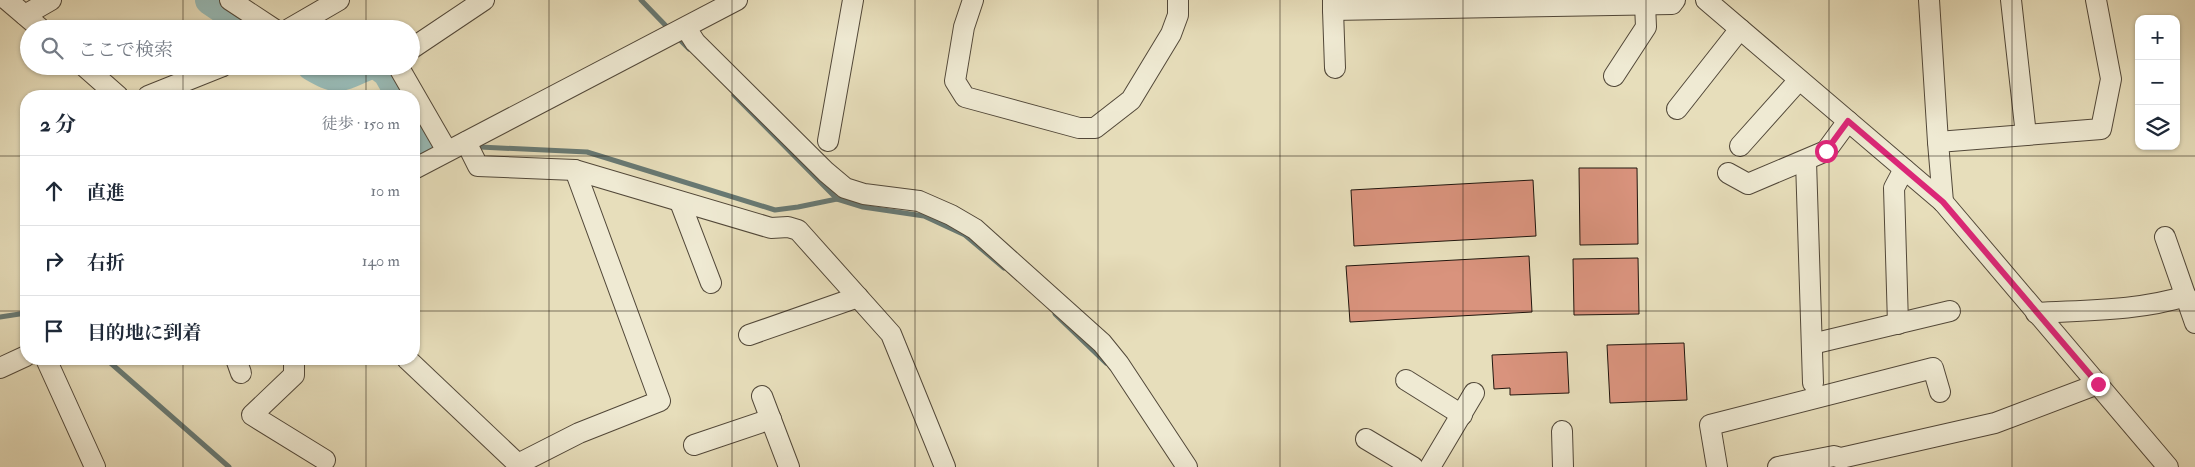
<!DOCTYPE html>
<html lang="ja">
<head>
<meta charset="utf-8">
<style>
  :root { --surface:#fff; --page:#f2f2f3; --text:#1f2937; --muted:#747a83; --line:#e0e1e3 }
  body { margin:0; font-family:"IM FELL Double Pica","Noto Serif JP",serif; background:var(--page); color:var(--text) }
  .controls { position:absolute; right:15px; top:15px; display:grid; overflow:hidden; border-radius:10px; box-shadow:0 1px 4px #0004 }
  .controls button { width:45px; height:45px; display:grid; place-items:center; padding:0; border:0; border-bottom:1px solid var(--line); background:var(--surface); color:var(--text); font:25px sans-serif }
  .stop { position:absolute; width:15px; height:15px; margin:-11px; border:4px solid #db2777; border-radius:50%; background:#fff }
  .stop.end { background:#db2777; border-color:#fff; box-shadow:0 1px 5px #0008 }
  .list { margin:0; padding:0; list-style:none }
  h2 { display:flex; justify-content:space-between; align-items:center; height:65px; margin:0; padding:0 20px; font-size:21px }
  h2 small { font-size:16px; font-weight:400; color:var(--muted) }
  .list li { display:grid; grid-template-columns:32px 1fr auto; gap:15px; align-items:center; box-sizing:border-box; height:70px; padding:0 20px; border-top:1px solid var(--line) }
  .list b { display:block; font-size:19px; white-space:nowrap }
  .list em { font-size:16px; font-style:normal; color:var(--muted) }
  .icon { flex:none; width:28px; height:28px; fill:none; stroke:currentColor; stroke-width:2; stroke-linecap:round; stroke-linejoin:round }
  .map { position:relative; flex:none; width:2195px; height:467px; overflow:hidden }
  .search { position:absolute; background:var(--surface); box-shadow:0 1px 4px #0004; left:20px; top:20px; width:400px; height:55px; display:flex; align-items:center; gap:12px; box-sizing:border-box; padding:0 18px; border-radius:28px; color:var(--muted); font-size:19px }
  .panel { position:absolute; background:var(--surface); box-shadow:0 1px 4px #0004; left:20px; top:90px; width:400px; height:275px; border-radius:20px }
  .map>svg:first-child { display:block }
</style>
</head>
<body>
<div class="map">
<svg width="2195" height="467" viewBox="0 0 2195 467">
  <rect width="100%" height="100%" fill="#e7debb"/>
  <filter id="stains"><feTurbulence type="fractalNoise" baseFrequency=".004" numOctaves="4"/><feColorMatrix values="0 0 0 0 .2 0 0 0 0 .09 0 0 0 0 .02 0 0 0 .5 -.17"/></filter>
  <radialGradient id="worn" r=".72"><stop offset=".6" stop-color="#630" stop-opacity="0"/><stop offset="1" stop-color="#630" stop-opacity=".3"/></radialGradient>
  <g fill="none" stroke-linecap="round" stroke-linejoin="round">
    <g stroke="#687973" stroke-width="5">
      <polyline points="641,0 670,30"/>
      <polyline points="676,36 689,49"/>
      <polyline points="734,95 837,199 863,207 924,216 965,235 1004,268"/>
      <polyline points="480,147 587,152 775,210 798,207 837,199"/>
      <polyline points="1055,314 1106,363"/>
      <polyline points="0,317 26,313"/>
      <polyline points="106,359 229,467"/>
    </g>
    <g stroke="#98bbb7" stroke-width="30">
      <polyline points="210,0 253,29"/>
      <path d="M 312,66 C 338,81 339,78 366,66"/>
      <polyline points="379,66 388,73 401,96"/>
      <polyline points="414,118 432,146"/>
    </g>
  </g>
  <g fill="#d9937d" stroke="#21160e">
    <polygon points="1579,168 1637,168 1638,244 1580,245"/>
    <polygon points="1533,180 1536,236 1354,246 1351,190"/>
    <polygon points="1529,256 1532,312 1350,322 1346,266"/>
    <polygon points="1638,258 1639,314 1574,315 1573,259"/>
    <polygon points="1684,343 1687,400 1610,403 1607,345"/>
    <polygon points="1567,352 1569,393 1510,395 1510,388 1494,389 1492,355"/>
  </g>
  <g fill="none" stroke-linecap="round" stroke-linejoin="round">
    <g stroke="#524839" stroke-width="22">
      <g id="minor">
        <polyline points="7,0 41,29"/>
        <polyline points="230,0 274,29"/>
        <polyline points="973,0 964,27 955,81 965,97 1079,128 1095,128 1131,100 1171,34 1178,15 1178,0"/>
        <polyline points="1333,0 1333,10 1672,4 1675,0"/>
        <polyline points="1706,0 1943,202 2168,467"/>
        <polyline points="1929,0 1938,142"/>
        <polyline points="2011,0 2026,135"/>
        <polyline points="1333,10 1335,68"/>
        <polyline points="25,15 51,0"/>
        <polyline points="686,28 695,42 826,172 845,188 864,194 919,201 951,215 975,229 1102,343 1119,364 1187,467"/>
        <polyline points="289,29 339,0"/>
        <polyline points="411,49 484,0"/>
        <polyline points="84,66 118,96"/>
        <polyline points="398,66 447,151"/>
        <polyline points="1614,76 1646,27 1645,4"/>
        <polyline points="148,96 223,66"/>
        <polyline points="1677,109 1740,29"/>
        <polyline points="828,141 853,0"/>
        <polyline points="466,142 478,166 575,170 771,228 788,227 798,230 891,334 945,467"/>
        <polyline points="1740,146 1799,80"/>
        <polyline points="1806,161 1813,383"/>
        <polyline points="414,169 737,0"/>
        <polyline points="1728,173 1748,184 1826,151 1848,121"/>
        <polyline points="680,202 711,283"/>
        <polyline points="1943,202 1938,142 2101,129 2111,79 2096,0"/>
        <polyline points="2165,237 2195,323"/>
        <path d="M 2036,313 C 2086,310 2138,311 2186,296"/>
        <polyline points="1898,324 1894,188 1904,169"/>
        <polyline points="749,335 858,297"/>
        <polyline points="1812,344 1950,311"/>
        <polyline points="46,359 95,467"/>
        <polyline points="236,359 241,373"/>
        <polyline points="294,359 294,375 252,415 325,460"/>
        <polyline points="407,359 521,467"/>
        <polyline points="0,368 26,356"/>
        <polyline points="1406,380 1462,415"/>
        <polyline points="762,396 789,467"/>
        <polyline points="1562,431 1563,467"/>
        <polyline points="1366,439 1413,467"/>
        <polyline points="694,445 771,419"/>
        <polyline points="518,464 579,433 660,401 575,170"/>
        <polyline points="1430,467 1474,393"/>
        <polyline points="1717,467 1710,425 1933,368 1940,392"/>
        <polyline points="1778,467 1834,456 1841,458 1995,423 2098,384"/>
      </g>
    </g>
    <use href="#minor" stroke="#efead3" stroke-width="20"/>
  </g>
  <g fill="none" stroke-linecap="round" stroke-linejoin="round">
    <polyline stroke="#db2777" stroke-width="6" points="1826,151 1848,121 1943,202 2098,384"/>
  </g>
  <path fill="none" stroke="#21160e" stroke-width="1" stroke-opacity="0.55" d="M 183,0 L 183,29M 366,0 L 366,29M 549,0 L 549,467M 732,0 L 732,467M 915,0 L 915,467M 1098,0 L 1098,467M 1280,0 L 1280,467M 1463,0 L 1463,467M 1646,0 L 1646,467M 1829,0 L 1829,467M 2012,0 L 2012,467M 183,66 L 183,96M 366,66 L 366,96M 0,156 L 26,156M 414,156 L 2195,156M 0,311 L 26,311M 414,311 L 2195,311M 183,359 L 183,467M 366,359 L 366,467"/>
  <rect width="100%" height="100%" filter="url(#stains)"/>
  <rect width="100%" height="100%" fill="url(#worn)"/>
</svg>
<div class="controls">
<button>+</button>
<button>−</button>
<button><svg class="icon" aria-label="layers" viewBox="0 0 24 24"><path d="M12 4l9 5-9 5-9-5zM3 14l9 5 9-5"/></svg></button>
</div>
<div class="stop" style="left:1826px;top:151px"></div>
<div class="stop end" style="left:2098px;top:384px"></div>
<div class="search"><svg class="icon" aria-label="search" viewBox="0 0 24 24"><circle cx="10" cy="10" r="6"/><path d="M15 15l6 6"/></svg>ここで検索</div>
<section class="panel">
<h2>2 分<small>徒歩 · 150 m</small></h2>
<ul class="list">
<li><svg class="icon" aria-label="ahead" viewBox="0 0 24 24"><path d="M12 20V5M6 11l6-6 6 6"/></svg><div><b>直進</b></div><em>10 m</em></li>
<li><svg class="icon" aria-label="right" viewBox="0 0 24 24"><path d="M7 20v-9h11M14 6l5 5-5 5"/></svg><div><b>右折</b></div><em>140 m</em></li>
<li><svg class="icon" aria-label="arrive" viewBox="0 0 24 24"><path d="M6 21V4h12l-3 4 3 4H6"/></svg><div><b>目的地に到着</b></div></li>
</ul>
</section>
</div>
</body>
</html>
